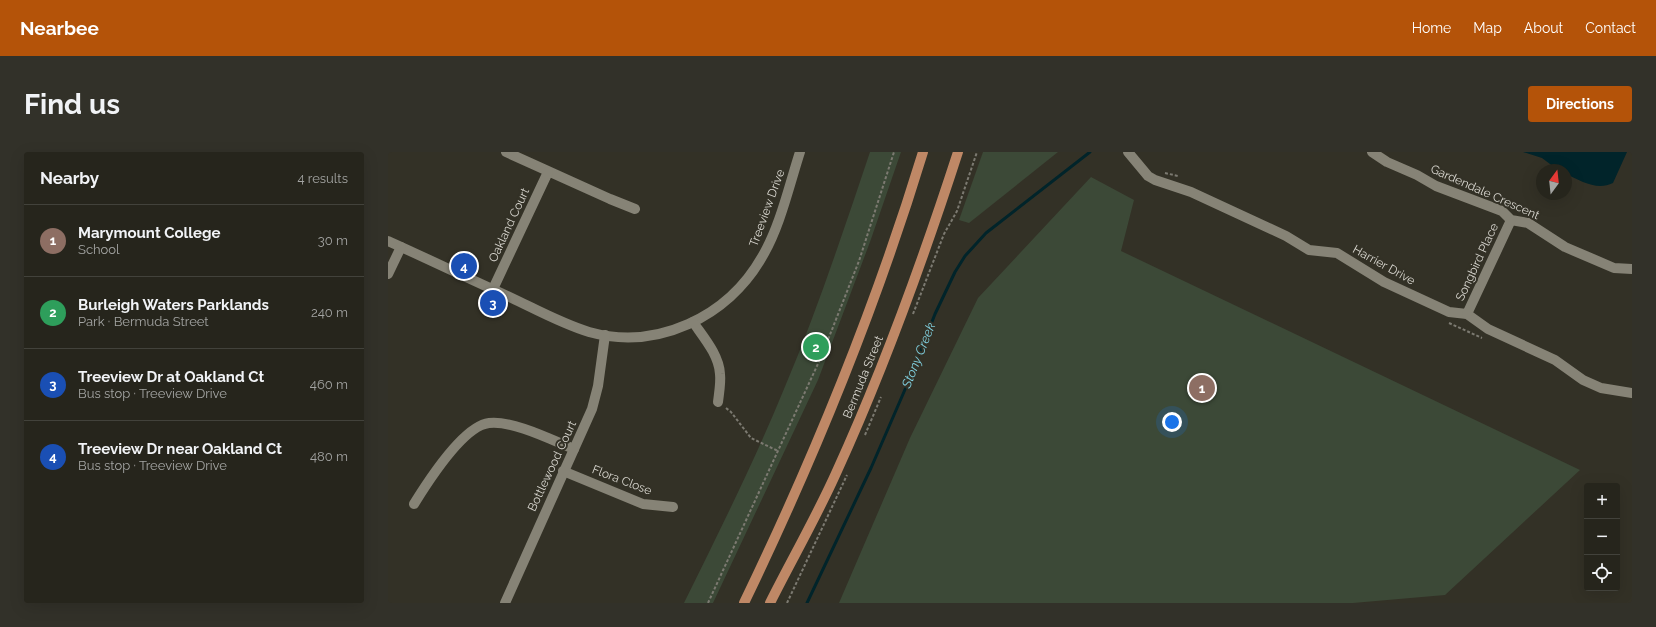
<!DOCTYPE html>
<html lang="en">
<head>
<meta charset="utf-8">
<style>
  :root { --surface:#26251c; --page:#323129; --text:#f1f3f6; --muted:#a4a5a3; --line:#42423b; --accent:#b45309 }
  body { margin:0; font-family:Raleway,sans-serif; background:var(--page); color:var(--text) }
  .controls { position:absolute; right:12px; bottom:12px; display:grid; overflow:hidden; border-radius:4px; box-shadow:0 4px 16px #0002 }
  .controls button { width:36px; height:36px; display:grid; place-items:center; padding:0; border:0; border-bottom:1px solid var(--line); background:var(--surface); color:var(--text); font:20px sans-serif }
  .compass { position:absolute; left:1148px; top:12px; width:36px; height:36px; border-radius:50%; background:var(--surface); box-shadow:0 4px 16px #0002; rotate:15deg }
  .you { position:absolute; left:784px; top:270px; width:14px; height:14px; margin:-10px; border:3px solid #fff; border-radius:50%; background:#1a73e8; box-shadow:0 0 0 6px #1a73e833 }
  .badge { display:grid; place-items:center; width:26px; height:26px; border-radius:50%; background:var(--accent); color:#fff; font-size:13px; font-weight:700 }
  .pin { position:absolute; translate:-50% -50%; border:2px solid #fff; box-shadow:0 1px 4px #0006 }
  .list { margin:0; padding:0; list-style:none }
  h2 { display:flex; justify-content:space-between; align-items:center; height:52px; margin:0; padding:0 16px; font-size:17px }
  h2 small { font-size:13px; font-weight:400; color:var(--muted) }
  .list li { display:grid; grid-template-columns:26px 1fr auto; gap:12px; align-items:center; box-sizing:border-box; height:72px; padding:0 16px; border-top:1px solid var(--line) }
  .list b { display:block; font-size:15px; white-space:nowrap }
  .list p { margin:0; font-size:13px; white-space:nowrap; color:var(--muted) }
  .list em { font-size:13px; font-style:normal; color:var(--muted) }
  .icon { flex:none; width:22px; height:22px; fill:none; stroke:currentColor; stroke-width:2; stroke-linecap:round; stroke-linejoin:round }
  .map { position:relative; flex:none; width:1244px; height:451px; overflow:hidden; border-radius:4px }
  header { display:flex; align-items:center; gap:24px; box-sizing:border-box; height:56px; padding:0 20px; background:var(--accent); color:#fff }
  header strong { font-size:19px }
  nav { display:flex; gap:22px; margin-inline-start:auto; font-size:14px }
  .intro { display:flex; align-items:center; justify-content:space-between; box-sizing:border-box; height:96px; padding:0 24px }
  h1 { margin:0; font-size:28px }
  .button { padding:10px 18px; border-radius:4px; background:var(--accent); color:#fff; font-size:14px; font-weight:700 }
  main { display:flex; gap:24px; padding:0 24px }
  aside { flex:1; background:var(--surface); border-radius:4px; box-shadow:0 4px 16px #0002 }
  .map>svg:first-child { display:block }
</style>
</head>
<body>
<header>
<strong>Nearbee</strong>
<nav><a>Home</a><a>Map</a><a>About</a><a>Contact</a></nav>
</header>
<div class="intro"><h1>Find us</h1><a class="button">Directions</a></div>
<main>
<aside>
<h2>Nearby<small>4 results</small></h2>
<ul class="list">
<li><span class="badge" style="background:#8d6e63">1</span><div><b>Marymount College</b><p>School</p></div><em>30 m</em></li>
<li><span class="badge" style="background:#2e9e5b">2</span><div><b>Burleigh Waters Parklands</b><p>Park · Bermuda Street</p></div><em>240 m</em></li>
<li><span class="badge" style="background:#1a4fb4">3</span><div><b>Treeview Dr at Oakland Ct</b><p>Bus stop · Treeview Drive</p></div><em>460 m</em></li>
<li><span class="badge" style="background:#1a4fb4">4</span><div><b>Treeview Dr near Oakland Ct</b><p>Bus stop · Treeview Drive</p></div><em>480 m</em></li>
</ul>
</aside>
<div class="map">
<svg width="1244" height="451" viewBox="0 0 1244 451">
  <rect width="100%" height="100%" fill="#333126"/>
  <g fill="#3c4937">
    <path d="M 482,0 L 513,0 L 482,90 L 430,228 L 325,451 L 296,451 C 331,380 366,310 396,237 C 429,159 455,80 482,0 Z"/>
    <polygon points="595,0 670,0 581,71 571,68"/>
    <polygon points="703,25 746,48 733,99 1192,318 1057,443 965,451 451,451 522,286 590,146"/>
  </g>
  <path fill="#01242a" d="M 1135,0 L 1239,0 L 1225,31 C 1209,39 1193,29 1178,22 L 1178,18 L 1170,18 L 1154,6 Z"/>
  <g fill="none" stroke-linecap="round" stroke-linejoin="round">
    <polyline stroke="#01242a" stroke-width="3" points="419,451 483,316 522,226 547,162 567,120 577,104 598,81 702,0"/>
    <g stroke="#7c7a71" stroke-width="2" stroke-dasharray="3 2" stroke-linecap="butt">
      <polyline points="777,21 790,24"/>
      <polyline points="525,162 556,82 569,59 589,0"/>
      <polyline points="1061,171 1094,186"/>
      <polyline points="338,256 343,260 363,286 390,299"/>
      <polyline points="477,283 493,245"/>
      <polyline points="320,451 434,203 471,109 506,0"/>
      <polyline points="399,451 459,323"/>
    </g>
    <g stroke="#868376" stroke-width="10">
      <polyline points="118,0 222,47 247,57"/>
      <polyline points="740,0 760,24 767,28 803,40 898,84 921,98 949,101 996,130 1061,160 1079,162 1100,177 1167,208 1195,228 1213,236 1244,241"/>
      <polyline points="984,0 999,10 1029,23 1048,34 1114,59 1123,68 1140,71 1177,95 1226,116 1244,117"/>
      <path d="M 0,89 C 38,106 75,124 113,141 C 142,154 171,171 201,180 C 269,199 340,165 374,105 C 392,75 401,34 412,0"/>
      <polyline points="0,122 13,95"/>
      <polyline points="105,137 160,20"/>
      <polyline points="1079,162 1123,68"/>
      <path d="M 305,170 C 316,186 331,203 332,222 C 333,231 331,241 330,250"/>
      <polyline points="175,319 255,352 285,355"/>
      <path d="M 26,352 C 39,331 75,274 101,271 C 124,268 164,288 186,297"/>
      <polyline points="117,451 204,257 210,234 217,183"/>
    </g>
    <g stroke="#bf8866" stroke-width="10">
      <path d="M 356,451 C 426,306 488,154 535,0"/>
      <path d="M 382,451 C 404,407 429,364 449,319 C 496,216 535,108 570,0"/>
    </g>
  </g>
  <g text-anchor="middle" stroke-width="4" stroke-linejoin="round" paint-order="stroke">
    <g font-size="12" fill="#d9d7d0" stroke="#333126">
      <text transform="translate(1097 40) rotate(24)" y="4">Gardendale Crescent</text>
      <text transform="translate(379 56) rotate(-70)" y="4">Treeview Drive</text>
      <text transform="translate(121 73) rotate(-65)" y="4">Oakland Court</text>
      <text transform="translate(1089 110) rotate(-65)" y="4">Songbird Place</text>
      <text transform="translate(996 113) rotate(29)" y="4">Harrier Drive</text>
      <text transform="translate(475 225) rotate(-68)" y="4">Bermuda Street</text>
      <text transform="translate(164 314) rotate(-65)" y="4">Bottlewood Court</text>
      <text transform="translate(234 328) rotate(21)" y="4">Flora Close</text>
    </g>
    <g font-size="13" font-style="italic" fill="#80d0df" stroke="#333126">
      <text transform="translate(530 203) rotate(-68)" y="5">Stony Creek</text>
    </g>
  </g>
</svg>
<div class="controls">
<button>+</button>
<button>−</button>
<button><svg class="icon" aria-label="locate" viewBox="0 0 24 24"><circle cx="12" cy="12" r="6"/><path d="M12 2v4M12 18v4M2 12h4M18 12h4"/></svg></button>
</div>
<svg class="compass" viewBox="-18 -18 36 36"><path d="M0-13l5 13h-10z" fill="#e53935"/><path d="M0 13l5-13h-10z" fill="#a4a5a3"/></svg>
<div class="you"></div>
<div class="pin badge" style="left:814px;top:236px;background:#8d6e63">1</div>
<div class="pin badge" style="left:428px;top:195px;background:#2e9e5b">2</div>
<div class="pin badge" style="left:105px;top:151px;background:#1a4fb4">3</div>
<div class="pin badge" style="left:76px;top:114px;background:#1a4fb4">4</div>
</div>
</main>
</body>
</html>
